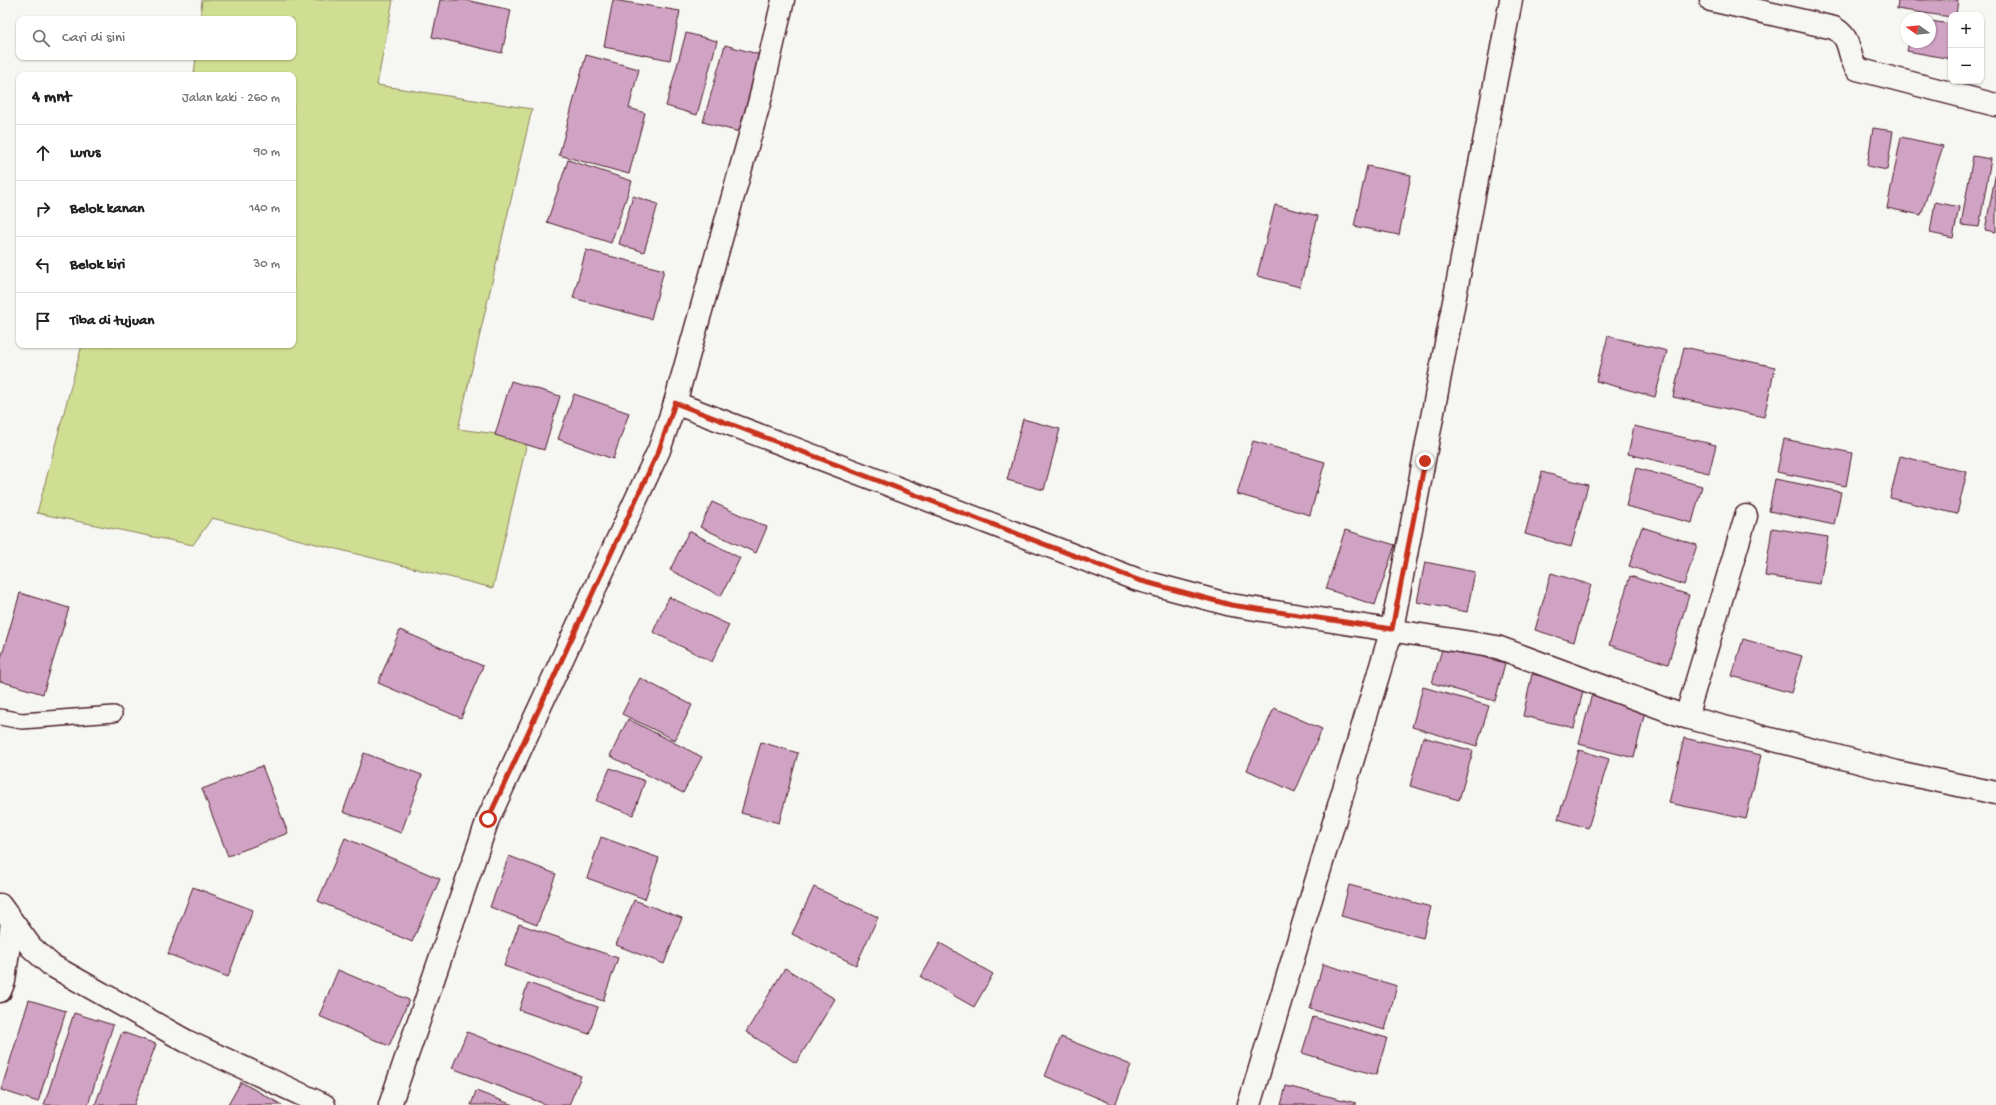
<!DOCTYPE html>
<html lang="id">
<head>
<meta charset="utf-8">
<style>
  :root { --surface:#fff; --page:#f2f2f2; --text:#222; --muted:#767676; --line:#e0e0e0 }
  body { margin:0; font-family:"Gochi Hand",sans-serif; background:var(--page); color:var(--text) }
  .controls { position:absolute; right:12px; top:12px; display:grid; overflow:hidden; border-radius:8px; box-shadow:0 1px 3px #0004 }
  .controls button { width:36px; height:36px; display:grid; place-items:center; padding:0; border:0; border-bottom:1px solid var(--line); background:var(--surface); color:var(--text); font:20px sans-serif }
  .compass { position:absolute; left:1900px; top:12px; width:36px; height:36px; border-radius:50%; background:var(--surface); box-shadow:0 1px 3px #0004; rotate:285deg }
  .stop { position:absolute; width:12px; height:12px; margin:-9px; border:3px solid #c8321e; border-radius:50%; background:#fff }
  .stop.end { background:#c8321e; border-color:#fff; box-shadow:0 1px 4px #0008 }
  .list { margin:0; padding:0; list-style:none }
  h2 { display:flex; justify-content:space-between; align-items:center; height:52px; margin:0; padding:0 16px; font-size:17px }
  h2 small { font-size:13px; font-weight:400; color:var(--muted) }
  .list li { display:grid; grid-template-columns:26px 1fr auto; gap:12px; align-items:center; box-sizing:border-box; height:56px; padding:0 16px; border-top:1px solid var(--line) }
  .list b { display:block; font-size:15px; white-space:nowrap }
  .list em { font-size:13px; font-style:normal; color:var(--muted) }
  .icon { flex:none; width:22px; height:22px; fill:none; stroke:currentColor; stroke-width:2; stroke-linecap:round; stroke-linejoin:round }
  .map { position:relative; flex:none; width:1996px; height:1105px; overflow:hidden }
  .search { position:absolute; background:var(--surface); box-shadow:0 1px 3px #0004; left:16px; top:16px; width:280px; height:44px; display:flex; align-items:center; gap:10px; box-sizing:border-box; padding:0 14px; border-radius:8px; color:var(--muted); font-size:15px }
  .panel { position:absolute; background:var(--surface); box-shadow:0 1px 3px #0004; left:16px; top:72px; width:280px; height:276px; border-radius:8px }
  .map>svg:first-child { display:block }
</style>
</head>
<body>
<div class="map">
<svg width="1996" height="1105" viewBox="0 0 1996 1105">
  <rect width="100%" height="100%" fill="#f6f6f2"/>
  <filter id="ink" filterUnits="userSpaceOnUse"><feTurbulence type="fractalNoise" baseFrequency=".025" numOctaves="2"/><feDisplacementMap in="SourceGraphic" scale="8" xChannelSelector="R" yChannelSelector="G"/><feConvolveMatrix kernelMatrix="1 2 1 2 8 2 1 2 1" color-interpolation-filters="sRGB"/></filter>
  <g filter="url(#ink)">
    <polygon fill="#cfde92" stroke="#8c7e5e" points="202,0 393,0 377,85 532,109 458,429 528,438 493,588 212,518 193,545 37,513 82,345 293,345 293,75 194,75 196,57 293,57 293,19 200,19"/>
    <g fill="#d0a3c5" stroke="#4a1f2b">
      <polygon points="440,0 465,0 511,10 502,53 432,37"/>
      <polygon points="613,0 680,11 670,60 604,47"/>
      <polygon points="1898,0 1958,0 1956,15 1951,15 1951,17 1897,9"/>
      <polygon points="1930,21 1951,24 1951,59 1907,51 1909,42 1930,42"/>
      <polygon points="686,33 717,41 697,115 666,106"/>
      <polygon points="725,45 761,55 739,132 703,122"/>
      <polygon points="586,55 639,69 629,108 645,113 629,174 559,155"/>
      <polygon points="1873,128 1893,131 1887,170 1867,166"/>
      <polygon points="1901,137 1943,146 1921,215 1887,208"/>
      <polygon points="1973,156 1991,159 1979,227 1961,225"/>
      <polygon points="568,160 632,181 611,243 547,222"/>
      <polygon points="1367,166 1411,175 1399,235 1354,226"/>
      <polygon points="1996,172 1996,232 1985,230"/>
      <polygon points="633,196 658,204 644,252 619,244"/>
      <polygon points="1935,202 1959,207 1953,238 1930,233"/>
      <polygon points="1275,205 1318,216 1300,287 1257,276"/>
      <polygon points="586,250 664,270 651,319 573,298"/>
      <polygon points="1608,336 1667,351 1655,397 1596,381"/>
      <polygon points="1684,347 1775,367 1764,417 1673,397"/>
      <polygon points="511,381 560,396 544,450 495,435"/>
      <polygon points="574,394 629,413 613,459 558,439"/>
      <polygon points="1023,419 1060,429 1044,490 1007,480"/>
      <polygon points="1634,426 1716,445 1709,473 1628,454"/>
      <polygon points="1784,439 1852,453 1846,486 1777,472"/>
      <polygon points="1253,441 1325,462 1310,515 1237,494"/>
      <polygon points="1900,456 1967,472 1957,514 1890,498"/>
      <polygon points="1636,468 1702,486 1692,523 1626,506"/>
      <polygon points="1542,472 1588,485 1571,547 1525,534"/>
      <polygon points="1775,479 1841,492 1834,525 1769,511"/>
      <polygon points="712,502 767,527 756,553 700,527"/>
      <polygon points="1642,527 1697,545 1684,585 1629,566"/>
      <polygon points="1772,528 1828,537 1820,584 1765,576"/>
      <polygon points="1345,530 1395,545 1375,605 1326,589"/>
      <polygon points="689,531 740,558 721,596 670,570"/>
      <polygon points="1425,562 1475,572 1467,612 1417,602"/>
      <polygon points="1551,573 1591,585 1574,642 1535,630"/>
      <polygon points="1630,576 1689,595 1668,664 1609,645"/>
      <polygon points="20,593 69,608 43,694 0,681 0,662"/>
      <polygon points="669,597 729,625 712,662 653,632"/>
      <polygon points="400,630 483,666 461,718 378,683"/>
      <polygon points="1743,639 1802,656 1791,693 1732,676"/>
      <polygon points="1443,646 1505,663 1495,701 1432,683"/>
      <polygon points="1532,674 1584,686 1574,728 1523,716"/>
      <polygon points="640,678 692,705 675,740 622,714"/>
      <polygon points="1423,687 1489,706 1477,746 1412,727"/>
      <polygon points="1592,694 1646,707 1634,758 1579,744"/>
      <polygon points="1274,708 1322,729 1295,792 1247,770"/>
      <polygon points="628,719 702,757 683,793 610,756"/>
      <polygon points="1423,737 1473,751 1459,800 1410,786"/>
      <polygon points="1684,738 1761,755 1746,819 1669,803"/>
      <polygon points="761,742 798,753 779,823 741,813"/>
      <polygon points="1579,750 1609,759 1588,828 1558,819"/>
      <polygon points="364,753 422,775 401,833 343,812"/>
      <polygon points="262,766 288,833 228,856 202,789"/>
      <polygon points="610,768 645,781 633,815 596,801"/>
      <polygon points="601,837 659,858 645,899 587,878"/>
      <polygon points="345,838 440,879 412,942 318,901"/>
      <polygon points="509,856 556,874 537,925 490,907"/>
      <polygon points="1349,885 1431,907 1423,938 1341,916"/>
      <polygon points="193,887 253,910 228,977 168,954"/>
      <polygon points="814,887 878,917 856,965 792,934"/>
      <polygon points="634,900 682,918 664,964 616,945"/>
      <polygon points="519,924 618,958 603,1001 504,966"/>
      <polygon points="940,943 993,974 974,1007 921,977"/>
      <polygon points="1323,964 1397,986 1385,1030 1310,1009"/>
      <polygon points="785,968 835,999 796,1063 746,1032"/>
      <polygon points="338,970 409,1000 389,1046 319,1016"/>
      <polygon points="528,983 598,1007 589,1034 519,1010"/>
      <polygon points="29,1000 66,1011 38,1102 1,1090"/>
      <polygon points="74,1013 113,1025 88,1105 44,1105"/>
      <polygon points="1313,1017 1387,1038 1376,1075 1302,1053"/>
      <polygon points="122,1032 156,1044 134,1105 95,1105"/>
      <polygon points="467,1032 581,1076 569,1105 547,1105 452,1068"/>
      <polygon points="1061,1037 1131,1065 1115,1105 1045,1076"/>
      <polygon points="241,1082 282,1105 228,1105"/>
      <polygon points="1286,1086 1356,1103 1356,1105 1281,1105"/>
      <polygon points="476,1091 513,1105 471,1105"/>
    </g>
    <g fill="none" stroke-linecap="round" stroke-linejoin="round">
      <g stroke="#4a1f2b" stroke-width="18">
        <polyline id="lane" points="0,717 22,721 114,714"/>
      </g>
      <g stroke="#4a1f2b" stroke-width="25">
        <g id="street">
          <path d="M 1711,0 L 1834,28 C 1853,39 1846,53 1857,69 L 1996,105"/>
          <polyline points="675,403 1138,580 1231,605 1497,647 1686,717 1897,772 1996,793"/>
          <polyline points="1686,717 1746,516"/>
          <polyline points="0,905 31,947 51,965 186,1041 324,1105"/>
          <polyline points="0,991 4,981 12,922"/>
          <polyline points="390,1105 488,819 659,450 675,403 760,100 783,0"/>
          <polyline points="1249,1105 1392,629 1511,0"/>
        </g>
      </g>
      <use href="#lane" stroke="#f6f6f2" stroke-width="15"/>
      <use href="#street" stroke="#f6f6f2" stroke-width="22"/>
    </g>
  </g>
  <g fill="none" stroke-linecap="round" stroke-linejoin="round" filter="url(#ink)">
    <polyline stroke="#c8321e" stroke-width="5" points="488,819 659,450 675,403 1138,580 1231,605 1392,629 1425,461"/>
  </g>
</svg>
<div class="controls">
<button>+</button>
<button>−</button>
</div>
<svg class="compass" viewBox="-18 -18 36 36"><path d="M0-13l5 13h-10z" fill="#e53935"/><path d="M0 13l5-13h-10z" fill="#767676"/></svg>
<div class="stop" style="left:488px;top:819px"></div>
<div class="stop end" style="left:1425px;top:461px"></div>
<div class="search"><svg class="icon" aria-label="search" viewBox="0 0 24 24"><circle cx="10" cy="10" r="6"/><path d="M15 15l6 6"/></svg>Cari di sini</div>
<section class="panel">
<h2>4 mnt<small>Jalan kaki · 260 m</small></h2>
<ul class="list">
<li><svg class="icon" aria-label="ahead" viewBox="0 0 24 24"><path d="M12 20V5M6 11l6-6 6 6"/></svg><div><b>Lurus</b></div><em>90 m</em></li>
<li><svg class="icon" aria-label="right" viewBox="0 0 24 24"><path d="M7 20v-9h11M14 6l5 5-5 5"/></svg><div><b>Belok kanan</b></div><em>140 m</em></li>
<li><svg class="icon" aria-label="left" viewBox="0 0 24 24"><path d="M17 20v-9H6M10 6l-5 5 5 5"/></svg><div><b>Belok kiri</b></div><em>30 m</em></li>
<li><svg class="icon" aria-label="arrive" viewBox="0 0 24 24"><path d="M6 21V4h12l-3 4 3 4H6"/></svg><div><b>Tiba di tujuan</b></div></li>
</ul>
</section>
</div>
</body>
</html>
